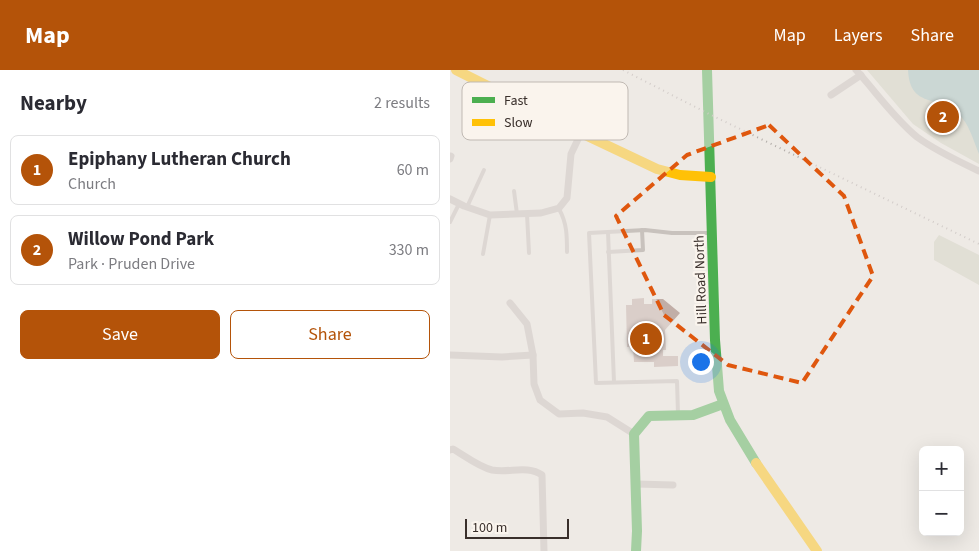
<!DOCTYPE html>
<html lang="en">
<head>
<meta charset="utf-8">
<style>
  :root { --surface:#fff; --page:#f7f7f7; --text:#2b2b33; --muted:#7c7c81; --line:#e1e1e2; --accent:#b45309 }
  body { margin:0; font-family:"Source Sans 3",sans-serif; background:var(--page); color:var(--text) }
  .controls { position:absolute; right:15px; bottom:15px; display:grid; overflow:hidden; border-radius:8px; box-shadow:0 5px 20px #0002 }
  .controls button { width:45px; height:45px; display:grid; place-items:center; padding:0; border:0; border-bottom:1px solid var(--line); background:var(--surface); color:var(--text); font:25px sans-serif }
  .scale { position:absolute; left:15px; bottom:12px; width:104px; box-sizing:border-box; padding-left:5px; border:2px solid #392f2b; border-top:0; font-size:14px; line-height:18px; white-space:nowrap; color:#392f2b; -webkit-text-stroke:4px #faf4ed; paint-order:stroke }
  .you { position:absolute; left:250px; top:291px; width:18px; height:18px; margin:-12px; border:4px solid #fff; border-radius:50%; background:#1a73e8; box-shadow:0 0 0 8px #1a73e833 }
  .badge { display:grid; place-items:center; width:32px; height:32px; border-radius:50%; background:var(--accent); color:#fff; font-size:16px; font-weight:700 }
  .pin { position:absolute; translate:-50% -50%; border:2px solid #fff; box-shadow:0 1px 5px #0006 }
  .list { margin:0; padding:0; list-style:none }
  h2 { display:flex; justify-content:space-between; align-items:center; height:65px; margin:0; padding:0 20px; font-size:21px }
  h2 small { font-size:16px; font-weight:400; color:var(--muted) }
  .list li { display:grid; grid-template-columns:32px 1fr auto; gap:15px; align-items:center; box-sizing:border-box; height:70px; margin:0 10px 10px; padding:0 10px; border:1px solid var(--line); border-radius:8px }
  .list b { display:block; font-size:19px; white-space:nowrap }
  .list p { margin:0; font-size:16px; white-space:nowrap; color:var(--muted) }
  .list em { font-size:16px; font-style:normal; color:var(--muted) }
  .actions { display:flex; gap:10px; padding:15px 20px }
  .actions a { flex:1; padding:11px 0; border:1px solid var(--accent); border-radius:8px; text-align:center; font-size:18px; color:var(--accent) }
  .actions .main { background:var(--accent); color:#fff }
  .map { position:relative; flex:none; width:529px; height:481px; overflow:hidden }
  header { display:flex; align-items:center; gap:30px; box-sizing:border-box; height:70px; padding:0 25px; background:var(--accent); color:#fff }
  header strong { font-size:24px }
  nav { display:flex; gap:28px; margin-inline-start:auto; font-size:18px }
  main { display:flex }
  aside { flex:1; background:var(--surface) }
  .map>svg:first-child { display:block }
</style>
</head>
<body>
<header>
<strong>Map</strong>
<nav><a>Map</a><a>Layers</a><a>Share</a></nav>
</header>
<main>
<aside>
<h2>Nearby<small>2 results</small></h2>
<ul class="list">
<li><span class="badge">1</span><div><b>Epiphany Lutheran Church</b><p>Church</p></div><em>60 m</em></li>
<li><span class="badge">2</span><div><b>Willow Pond Park</b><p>Park · Pruden Drive</p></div><em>330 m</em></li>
</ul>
<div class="actions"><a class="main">Save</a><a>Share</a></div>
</aside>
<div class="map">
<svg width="529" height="481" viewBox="0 0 529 481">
  <rect width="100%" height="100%" fill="#eeeae5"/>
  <g fill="#d0d3c0">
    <polygon points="417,0 529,0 529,94 491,73 463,54"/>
    <polygon points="489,165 529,185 529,215 484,190 484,172"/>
  </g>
  <path fill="#a1c0bf" d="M 458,0 L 529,0 L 529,84 C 523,70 519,52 507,43 C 484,25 460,37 458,0 Z"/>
  <polygon fill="#c1aea7" points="194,228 194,234 202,234 202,229 213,229 230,243 215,260 216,280 213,280 213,286 228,286 228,296 204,297 204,292 184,292 183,277 177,277 176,235 182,235 182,229"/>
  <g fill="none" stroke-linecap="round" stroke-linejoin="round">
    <g stroke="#c8c2bd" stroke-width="4">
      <polyline points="64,121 67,144"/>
      <polyline points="17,137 34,100"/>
      <path d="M 109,139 C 117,153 117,166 117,182"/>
      <polyline points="77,144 79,183"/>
      <polyline points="0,152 9,134"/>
      <polyline points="158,162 164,312"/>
      <polyline points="158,182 193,180 192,160"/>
      <polyline points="33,184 40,145"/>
      <polyline points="228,344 227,311 146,313 139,163 195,160 222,163 261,163"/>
    </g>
    <g stroke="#c8c2bd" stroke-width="7">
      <path d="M 406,0 C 426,22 444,48 467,67 C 486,81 508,91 529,101"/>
      <polyline points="381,25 411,5"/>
      <polyline points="0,89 1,86"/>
      <polyline points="0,129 14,136 40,145 91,143 109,138 117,128 121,84 131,63"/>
      <polyline points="60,233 77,254 83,285 84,314 90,330 109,344 133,343 157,347 184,364"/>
      <polyline points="0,285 52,287 83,285"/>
      <path d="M 0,380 L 3,379 C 15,386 29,397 42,400 C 60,403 77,395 92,405 L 94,481"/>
      <polyline points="186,414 223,415"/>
    </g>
    <g stroke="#4caf50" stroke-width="10">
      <polyline points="257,0 265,270 269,321 280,350 306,393"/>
      <polyline points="186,481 187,461 184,364 199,346 243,345 273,334"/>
    </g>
    <g stroke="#ffc107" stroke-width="10">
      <polyline points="6,0 131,63 207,99 230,105 261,107"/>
      <polyline points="306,393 367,481"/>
    </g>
    <polyline stroke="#b0aba7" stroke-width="2" stroke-dasharray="1 4" stroke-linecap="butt" points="173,0 259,44 529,174"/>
  </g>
  <path d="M0 0H529V481H0ZM 319,55 L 394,126 L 423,206 L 352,313 L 278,295 L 214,245 L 166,146 L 237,85 Z" fill="#eeeae5" fill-opacity=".55" fill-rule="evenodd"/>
  <path fill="none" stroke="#df570e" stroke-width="4" stroke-dasharray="10 6" stroke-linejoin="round" d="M 319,55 L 394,126 L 423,206 L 352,313 L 278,295 L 214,245 L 166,146 L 237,85 Z"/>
  <g text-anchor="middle" stroke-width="4.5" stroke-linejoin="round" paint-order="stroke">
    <g font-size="14" fill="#392f2b" stroke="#faf4ed">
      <text transform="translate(250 210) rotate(-92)" y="5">Hill Road North</text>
    </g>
  </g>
  <rect x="12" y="12" width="166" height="58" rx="8" fill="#faf4ed" stroke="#c0b9b3" stroke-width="1"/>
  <rect x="22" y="27" width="23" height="6" fill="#4caf50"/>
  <rect x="22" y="49" width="23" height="7" fill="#ffc107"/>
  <g font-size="14" fill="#392f2b">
    <text x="54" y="35">Fast</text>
    <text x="54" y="57">Slow</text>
  </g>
</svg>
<div class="controls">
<button>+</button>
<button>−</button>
</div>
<div class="scale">100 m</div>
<div class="you"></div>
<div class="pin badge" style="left:196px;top:269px">1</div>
<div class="pin badge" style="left:493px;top:47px">2</div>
</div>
</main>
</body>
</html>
